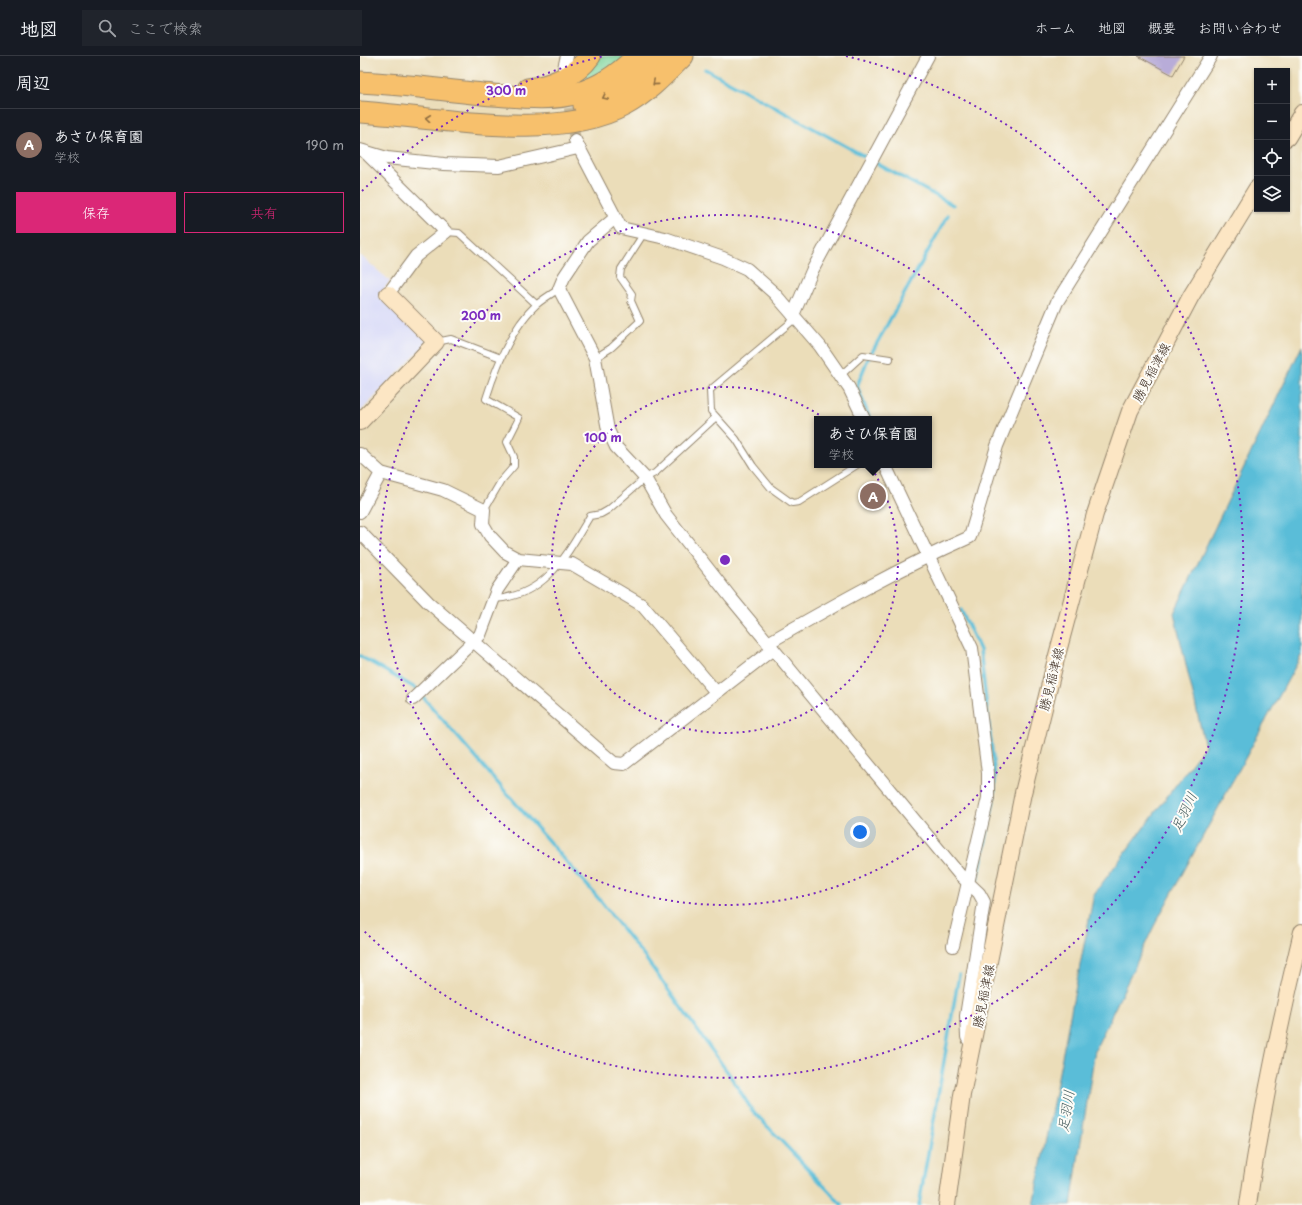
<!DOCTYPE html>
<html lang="ja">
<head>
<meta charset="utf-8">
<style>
  :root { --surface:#171b24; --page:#20242c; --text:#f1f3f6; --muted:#9ea1a6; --line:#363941; --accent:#db2777 }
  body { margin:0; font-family:"Playpen Sans","Klee One",sans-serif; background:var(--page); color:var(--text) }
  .controls { position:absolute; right:12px; top:12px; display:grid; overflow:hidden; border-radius:0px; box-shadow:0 1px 3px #0004 }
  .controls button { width:36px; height:36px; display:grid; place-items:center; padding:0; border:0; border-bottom:1px solid var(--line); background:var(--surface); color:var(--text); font:20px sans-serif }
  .you { position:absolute; left:500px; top:776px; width:14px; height:14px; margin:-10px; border:3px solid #fff; border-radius:50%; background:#1a73e8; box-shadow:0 0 0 6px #1a73e833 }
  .badge { display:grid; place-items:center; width:26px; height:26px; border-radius:50%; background:var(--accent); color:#fff; font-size:13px; font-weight:700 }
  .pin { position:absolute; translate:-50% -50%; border:2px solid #fff; box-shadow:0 1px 4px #0006 }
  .popup { position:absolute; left:454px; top:360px; width:118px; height:52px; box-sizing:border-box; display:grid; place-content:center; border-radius:0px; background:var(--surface); filter:drop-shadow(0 1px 3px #0005); font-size:13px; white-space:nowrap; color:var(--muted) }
  .popup b { font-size:15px; color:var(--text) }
  .popup::after { content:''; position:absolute; left:50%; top:100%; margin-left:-8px; border:8px solid transparent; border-top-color:var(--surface) }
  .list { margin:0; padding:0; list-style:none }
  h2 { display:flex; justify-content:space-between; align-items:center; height:52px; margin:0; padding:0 16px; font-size:17px }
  h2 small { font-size:13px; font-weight:400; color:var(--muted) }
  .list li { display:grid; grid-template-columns:26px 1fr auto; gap:12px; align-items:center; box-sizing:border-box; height:72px; padding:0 16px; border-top:1px solid var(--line) }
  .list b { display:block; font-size:15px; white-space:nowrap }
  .list p { margin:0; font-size:13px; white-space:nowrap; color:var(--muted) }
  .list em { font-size:13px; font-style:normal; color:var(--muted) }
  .actions { display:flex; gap:8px; padding:12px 16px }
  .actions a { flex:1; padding:9px 0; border:1px solid var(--accent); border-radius:0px; text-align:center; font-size:14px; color:var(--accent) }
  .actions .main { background:var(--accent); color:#fff }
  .icon { flex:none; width:22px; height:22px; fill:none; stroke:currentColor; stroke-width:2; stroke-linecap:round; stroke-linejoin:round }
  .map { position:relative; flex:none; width:942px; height:1149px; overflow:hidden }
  header { display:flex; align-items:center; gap:24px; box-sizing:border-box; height:56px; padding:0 20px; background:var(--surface); border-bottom:1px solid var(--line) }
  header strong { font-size:19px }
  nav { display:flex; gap:22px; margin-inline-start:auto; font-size:14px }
  .search { width:280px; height:36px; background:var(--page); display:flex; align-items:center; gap:10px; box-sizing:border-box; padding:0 14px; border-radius:0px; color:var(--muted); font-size:15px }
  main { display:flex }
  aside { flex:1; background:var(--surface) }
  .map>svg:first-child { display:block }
</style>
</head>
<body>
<header>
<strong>地図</strong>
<div class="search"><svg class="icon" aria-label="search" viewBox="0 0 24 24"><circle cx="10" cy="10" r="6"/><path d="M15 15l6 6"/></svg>ここで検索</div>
<nav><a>ホーム</a><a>地図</a><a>概要</a><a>お問い合わせ</a></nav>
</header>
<main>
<aside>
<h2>周辺<small></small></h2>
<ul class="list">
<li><span class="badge" style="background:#8d6e63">A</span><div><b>あさひ保育園</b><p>学校</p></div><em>190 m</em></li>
</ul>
<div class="actions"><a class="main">保存</a><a>共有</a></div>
</aside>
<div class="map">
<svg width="942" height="1149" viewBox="0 0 942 1149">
  <rect width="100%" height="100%" fill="#fdfcf7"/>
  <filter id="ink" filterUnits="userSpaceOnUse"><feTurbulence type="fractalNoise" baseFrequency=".025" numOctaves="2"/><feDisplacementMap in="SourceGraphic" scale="8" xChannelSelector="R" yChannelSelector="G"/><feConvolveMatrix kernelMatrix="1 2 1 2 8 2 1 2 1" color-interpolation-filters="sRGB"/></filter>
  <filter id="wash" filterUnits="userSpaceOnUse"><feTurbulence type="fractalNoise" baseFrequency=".012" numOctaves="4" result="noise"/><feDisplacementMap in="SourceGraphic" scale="16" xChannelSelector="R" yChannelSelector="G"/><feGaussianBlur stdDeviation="0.9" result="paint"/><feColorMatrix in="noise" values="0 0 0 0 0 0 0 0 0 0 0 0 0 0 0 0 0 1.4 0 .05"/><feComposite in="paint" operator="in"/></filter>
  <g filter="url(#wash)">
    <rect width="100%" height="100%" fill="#ebddb9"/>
    <polygon fill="#d6d8f8" points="0,199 30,225 18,241 68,286 0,356"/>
    <polygon fill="#77d197" stroke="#597e5a" points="238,0 269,0 261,8 194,38"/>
    <polygon fill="#5abdd8" stroke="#4a747b" points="942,290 942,598 794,870 735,994 711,1149 673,1149 734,838 845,690 814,557"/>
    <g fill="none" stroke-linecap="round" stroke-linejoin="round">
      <g stroke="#5abdd8" stroke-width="3.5">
        <polyline points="345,13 504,100"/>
        <polyline points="516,107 593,149"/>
        <polyline points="510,363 497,330 507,305 588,159"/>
        <polyline points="601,554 620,594 635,721 634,743 618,823"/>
        <polyline points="0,600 55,632 239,843 286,903 369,1018 392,1054 482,1149"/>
        <polyline points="559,1149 599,919"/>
      </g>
    </g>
    <g id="blocks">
      <polygon fill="#b8acd8" points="778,0 824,0 813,19"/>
    </g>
  </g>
  <g filter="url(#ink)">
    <use href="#blocks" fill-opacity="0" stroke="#93846c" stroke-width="1"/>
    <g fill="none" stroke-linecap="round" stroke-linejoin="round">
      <polyline stroke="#c8b99a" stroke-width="12" stroke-dasharray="12 6" stroke-linecap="butt" points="207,34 215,84"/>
      <g stroke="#93846c" stroke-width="8">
        <g id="lane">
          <polyline points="86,176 99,177 176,248"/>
          <polyline points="436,262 350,334 351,355 376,383 393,410 411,432 432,447 439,446 497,409"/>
          <polyline points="76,286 91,283 141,302"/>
          <polyline points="235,302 251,292 280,265 271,245 272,238 260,221 261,213 284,177"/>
          <polyline points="481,319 503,299 530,303"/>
          <path d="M 124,454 L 141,425 L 154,410 L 154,401 L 147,386 L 159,362 L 126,343 C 136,311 151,272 176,249 C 183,243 191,238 199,233"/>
          <path d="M 134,543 C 186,540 206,500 230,460 L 241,458 L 248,454 L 285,422 L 295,417 L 356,361"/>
        </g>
      </g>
      <g stroke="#93846c" stroke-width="14">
        <g id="street">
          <polyline points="204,12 207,0"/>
          <polyline points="215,84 261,172 305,182 363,202 387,213 414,237 460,290 489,332 504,363"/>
          <polyline points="0,94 27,102 84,108 139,110 218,92"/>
          <polyline points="5,96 86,176 56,200 28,238"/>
          <polyline points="255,162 228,185 204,221 199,233 235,302 248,374 256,391 285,422 306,459 371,542 599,818 619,837 624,846 606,960 607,981 612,990"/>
          <polyline points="433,259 452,215 568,0"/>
          <polyline points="0,398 21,417 83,434 124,454 123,468 130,480 145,496 158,503 212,508 282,549 356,636"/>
          <polyline points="525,409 612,592 628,717 628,742 593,890"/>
          <polyline points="0,456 21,417"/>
          <polyline points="0,476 68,546 254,707 264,708 413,593"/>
          <path d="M 408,587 C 474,549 540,512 610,481 L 637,390 L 697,246 L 851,0"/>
          <polyline points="53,643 120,579 137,534 158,503"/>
        </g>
      </g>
      <g stroke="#93846c" stroke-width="18">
        <g id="secondary">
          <polyline points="927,82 942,57"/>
          <polyline points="0,366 76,286 28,238"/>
          <polyline points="587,1149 602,1039 663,737 696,603 735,458 770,355 831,240 897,132"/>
          <path d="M 888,1149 C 901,1057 920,966 942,876"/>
        </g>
      </g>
      <g stroke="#93846c" stroke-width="23">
        <g id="highway">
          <path d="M 0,26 C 44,28 89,35 133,39 C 160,41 192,45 218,37 C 240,31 261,16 277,0"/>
          <path d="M 168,33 C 191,30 216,20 230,0"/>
          <path d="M 224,49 C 253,41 277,22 297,0"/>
          <path d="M 0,56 C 77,61 195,87 265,49 C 287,37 305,18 323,0"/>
        </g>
      </g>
      <use href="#lane" stroke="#fff" stroke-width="6"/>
      <use href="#street" stroke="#fff" stroke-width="12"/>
      <use href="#secondary" stroke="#fce6c4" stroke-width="16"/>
      <use href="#highway" stroke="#f7c06c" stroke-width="21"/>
    </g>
    <defs><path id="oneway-chevron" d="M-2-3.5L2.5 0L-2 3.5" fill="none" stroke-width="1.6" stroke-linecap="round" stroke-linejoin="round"/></defs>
    <g stroke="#906e41">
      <use href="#oneway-chevron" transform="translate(295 27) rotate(139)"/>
      <use href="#oneway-chevron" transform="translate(245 41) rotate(155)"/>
      <use href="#oneway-chevron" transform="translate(68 62) rotate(-174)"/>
    </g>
  </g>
  <g fill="none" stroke="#7b2cbf" stroke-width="2" stroke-dasharray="2 4">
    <circle cx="365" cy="504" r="173"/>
    <circle cx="365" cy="504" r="345"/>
    <path d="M2 135A518 518 0 0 1 244 0M486 0A518 518 0 1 1 2 873"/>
  </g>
  <g text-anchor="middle" stroke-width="4" stroke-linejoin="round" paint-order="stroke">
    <g font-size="13" fill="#3b2a1e" stroke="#fdfcf7">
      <text transform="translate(791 316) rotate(-62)" y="5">勝見稲津線</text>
      <text transform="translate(691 623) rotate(-76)" y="5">勝見稲津線</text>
      <text transform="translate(623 940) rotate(-79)" y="5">勝見稲津線</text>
    </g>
    <g font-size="14" font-style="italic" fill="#465d5f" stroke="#fdfcf7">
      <text transform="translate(824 756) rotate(-65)" y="5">足羽川</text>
      <text transform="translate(706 1055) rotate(-81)" y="5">足羽川</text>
    </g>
  </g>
  <circle cx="365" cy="504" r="6" fill="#7b2cbf" stroke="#fdfcf7" stroke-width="2"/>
  <g font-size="12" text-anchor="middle" font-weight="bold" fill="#7b2cbf" stroke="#fdfcf7" stroke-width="4" stroke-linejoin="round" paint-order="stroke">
    <text x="146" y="39">300 m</text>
    <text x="121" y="264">200 m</text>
    <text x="243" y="386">100 m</text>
  </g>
</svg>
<div class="controls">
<button>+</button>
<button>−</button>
<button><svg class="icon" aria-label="locate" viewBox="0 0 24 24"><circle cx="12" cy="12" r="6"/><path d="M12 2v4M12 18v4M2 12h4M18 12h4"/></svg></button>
<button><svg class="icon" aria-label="layers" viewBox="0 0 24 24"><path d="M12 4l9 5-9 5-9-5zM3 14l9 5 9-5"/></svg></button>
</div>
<div class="you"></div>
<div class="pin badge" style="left:513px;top:440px;background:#8d6e63">A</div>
<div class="popup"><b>あさひ保育園</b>学校</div>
</div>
</main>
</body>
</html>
